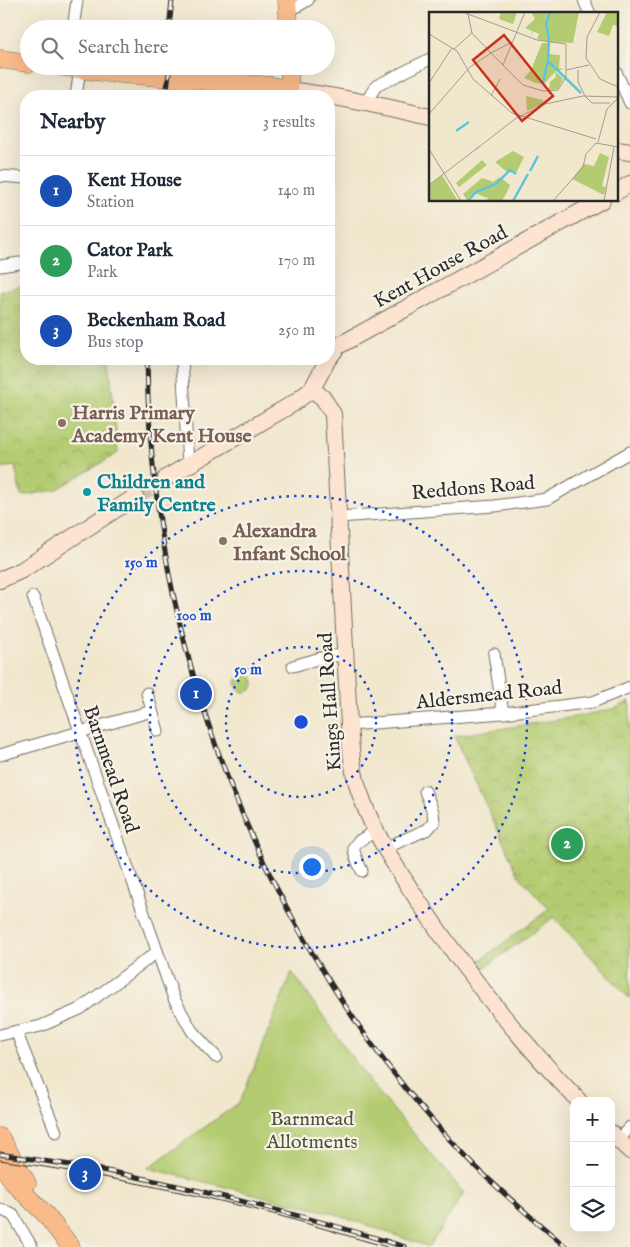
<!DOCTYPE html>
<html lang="en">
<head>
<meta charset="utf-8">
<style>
  :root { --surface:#fff; --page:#f2f2f3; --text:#1f2937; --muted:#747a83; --line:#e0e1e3; --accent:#ea580c }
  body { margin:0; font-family:"IM FELL English",serif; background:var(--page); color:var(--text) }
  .controls { position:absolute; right:15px; bottom:15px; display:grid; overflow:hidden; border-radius:10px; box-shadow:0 5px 20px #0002 }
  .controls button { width:45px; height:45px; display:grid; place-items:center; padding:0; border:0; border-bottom:1px solid var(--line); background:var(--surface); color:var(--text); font:25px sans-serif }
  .you { position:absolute; left:311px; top:866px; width:18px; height:18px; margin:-12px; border:4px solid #fff; border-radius:50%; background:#1a73e8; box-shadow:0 0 0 8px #1a73e833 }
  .badge { display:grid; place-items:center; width:32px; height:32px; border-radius:50%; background:var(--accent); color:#fff; font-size:16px; font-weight:700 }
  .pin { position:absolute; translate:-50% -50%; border:2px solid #fff; box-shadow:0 1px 5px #0006 }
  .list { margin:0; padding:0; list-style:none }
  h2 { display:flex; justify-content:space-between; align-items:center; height:65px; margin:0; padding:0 20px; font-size:21px }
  h2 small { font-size:16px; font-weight:400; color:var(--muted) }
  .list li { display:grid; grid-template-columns:32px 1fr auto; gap:15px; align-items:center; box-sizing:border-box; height:70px; padding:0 20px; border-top:1px solid var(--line) }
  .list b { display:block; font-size:19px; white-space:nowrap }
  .list p { margin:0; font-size:16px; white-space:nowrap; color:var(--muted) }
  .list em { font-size:16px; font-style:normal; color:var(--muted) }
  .icon { flex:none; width:28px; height:28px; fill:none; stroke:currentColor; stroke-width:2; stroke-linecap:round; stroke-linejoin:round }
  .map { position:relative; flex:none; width:630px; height:1247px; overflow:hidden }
  .search { position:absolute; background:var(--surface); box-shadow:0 5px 20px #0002; left:20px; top:20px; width:315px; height:55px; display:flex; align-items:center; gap:12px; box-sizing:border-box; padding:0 18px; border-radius:28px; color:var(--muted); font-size:19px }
  .panel { position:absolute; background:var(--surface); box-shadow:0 5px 20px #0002; left:20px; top:90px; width:315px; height:275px; border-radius:20px }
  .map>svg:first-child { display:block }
</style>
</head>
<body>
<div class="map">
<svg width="630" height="1247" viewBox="0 0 630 1247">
  <defs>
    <pattern id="park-crowns" width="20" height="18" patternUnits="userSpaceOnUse" patternTransform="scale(1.25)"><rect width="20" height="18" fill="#b4cc71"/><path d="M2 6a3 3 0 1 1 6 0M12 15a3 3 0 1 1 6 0" fill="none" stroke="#9baf62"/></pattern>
  </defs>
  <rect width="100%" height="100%" fill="#f7f3e8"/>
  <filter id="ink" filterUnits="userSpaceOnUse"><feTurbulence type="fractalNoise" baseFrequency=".02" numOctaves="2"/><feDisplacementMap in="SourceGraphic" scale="10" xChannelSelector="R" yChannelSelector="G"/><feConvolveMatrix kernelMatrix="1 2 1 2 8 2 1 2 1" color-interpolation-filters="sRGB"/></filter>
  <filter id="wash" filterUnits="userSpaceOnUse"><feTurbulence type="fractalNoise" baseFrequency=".0096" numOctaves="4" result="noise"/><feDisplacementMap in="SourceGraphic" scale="20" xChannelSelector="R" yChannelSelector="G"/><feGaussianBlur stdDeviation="1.12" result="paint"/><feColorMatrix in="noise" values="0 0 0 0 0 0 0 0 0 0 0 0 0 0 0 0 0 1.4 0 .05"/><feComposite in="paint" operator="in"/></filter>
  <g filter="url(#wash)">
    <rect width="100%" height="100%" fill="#f1e7cd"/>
    <g fill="#b4cc71" stroke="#707c4e">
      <circle cx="245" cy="683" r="9"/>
      <polygon points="292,972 369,1081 464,1193 429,1247 332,1213 148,1168 240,1102"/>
    </g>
    <g fill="url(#park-crowns)" stroke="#707c4e">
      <polygon points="26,285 26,359 109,359 118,453 56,490 21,496 15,466 0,468 0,291"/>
      <polygon points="630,701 630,999 554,917 483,969 478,962 549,909 519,876 454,736 581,716 616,708"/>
    </g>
  </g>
  <g filter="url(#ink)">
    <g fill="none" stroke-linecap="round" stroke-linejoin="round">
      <polyline stroke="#c9c1ad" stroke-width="16" stroke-dasharray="16 8" stroke-linecap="butt" points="135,497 166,478"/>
      <g stroke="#706d64" stroke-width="13">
        <g id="street">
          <polyline points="584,0 590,14"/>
          <polyline points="289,11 308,0"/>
          <polyline points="73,29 77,0"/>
          <polyline points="616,72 630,103"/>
          <polyline points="76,96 80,69"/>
          <polyline points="366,102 376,86 430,59"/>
          <polyline points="0,176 26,178"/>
          <polyline points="0,266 26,262"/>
          <polyline points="182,359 188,465"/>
          <polyline points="338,517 495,506 547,499 630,452"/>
          <polyline points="33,597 174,999 192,1031 216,1057"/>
          <polyline points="494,654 503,713"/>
          <polyline points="293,666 324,657 345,655"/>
          <polyline points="147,693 158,731"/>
          <polyline points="349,725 503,713 593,702 630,687"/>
          <polyline points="0,755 152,711"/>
          <polyline points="385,848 428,829 434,822 433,812 425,791"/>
          <path d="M 362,871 C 349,843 350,846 376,831"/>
          <polyline points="16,1031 56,1132"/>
          <polyline points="0,1035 41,1026 80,1009 157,952"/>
          <polyline points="618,1140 630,1127"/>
          <polyline points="0,1209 13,1215 32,1247"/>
        </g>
      </g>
      <g stroke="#706d64" stroke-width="18">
        <g id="secondary">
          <path d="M 289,96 L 289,90 C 337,96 383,106 430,117"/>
          <polyline points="616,150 630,152"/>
          <polyline points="616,192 630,184"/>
          <polyline points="329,358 338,346 602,200"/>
          <path d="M 328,359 L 312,389 L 323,398 L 333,414 L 349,725 C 351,750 352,773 361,796 C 374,834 397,869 419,902 C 466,973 520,1040 579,1101"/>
          <polyline points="166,478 294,403 312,389"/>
          <polyline points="0,580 22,570 135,497"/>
          <polyline points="611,1133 630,1151"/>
        </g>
      </g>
      <g stroke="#706d64" stroke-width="19">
        <g id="primary">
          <polyline points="287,0 289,29"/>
          <polyline points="0,59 29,63"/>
          <polyline points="58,66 109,73 272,86 289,90 290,66"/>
          <polyline points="0,1137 27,1183"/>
          <polyline points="0,1161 13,1182 45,1214 71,1247"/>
        </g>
      </g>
      <use href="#street" stroke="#fff" stroke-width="11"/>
      <use href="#secondary" stroke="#fde4d1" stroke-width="16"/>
      <use href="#primary" stroke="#fabb8b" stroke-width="18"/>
      <path stroke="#2b2b2b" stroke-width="1" d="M 0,1160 C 93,1174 186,1191 277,1215 C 314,1225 350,1237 387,1247"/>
      <g stroke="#2b2b2b" stroke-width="5">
        <g id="rail">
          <polyline points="169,29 172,0"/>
          <polyline points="166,96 170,66"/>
          <path d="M 147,359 C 150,651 264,947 467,1158 C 498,1190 532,1218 566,1247"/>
          <path d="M 0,1154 C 41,1161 83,1166 123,1174 C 218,1194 313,1218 405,1247"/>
        </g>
      </g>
      <use href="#rail" stroke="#f7f3e8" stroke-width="3" stroke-dasharray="9" stroke-linecap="butt"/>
    </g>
  </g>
  <g fill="none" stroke="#1d4ed8" stroke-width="2.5" stroke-dasharray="2.5 5">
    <circle cx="301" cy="722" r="75"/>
    <circle cx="301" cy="722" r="151"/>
    <circle cx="301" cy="722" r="226"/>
  </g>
  <g fill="#8d6e63" stroke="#f7f3e8" stroke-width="2">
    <circle cx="62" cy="423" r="5"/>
    <circle cx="223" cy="541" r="5"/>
  </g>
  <circle fill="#0f9aa8" stroke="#f7f3e8" stroke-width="2" cx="87" cy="492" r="5"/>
  <g text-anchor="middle" stroke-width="4.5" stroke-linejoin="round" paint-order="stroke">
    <g font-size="20" fill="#2b2b2b" stroke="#f7f3e8">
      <text transform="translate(440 266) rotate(-29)" y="7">Kent House Road</text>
      <text transform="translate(473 487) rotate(-5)" y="7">Reddons Road</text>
      <text transform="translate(489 694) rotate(-6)" y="7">Aldersmead Road</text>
      <text transform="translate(329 702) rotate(-94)" y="7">Kings Hall Road</text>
      <text transform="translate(112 769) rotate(71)" y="7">Barnmead Road</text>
    </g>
    <g font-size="20" font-weight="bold" fill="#785e54" stroke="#f7f3e8" text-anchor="start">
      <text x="72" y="419">Harris Primary<tspan x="72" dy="23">Academy Kent House</tspan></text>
      <text x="233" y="537">Alexandra<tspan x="233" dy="23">Infant School</tspan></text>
    </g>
    <g font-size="20" font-weight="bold" fill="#0d838f" stroke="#f7f3e8" text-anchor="start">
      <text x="97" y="488">Children and<tspan x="97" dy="23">Family Centre</tspan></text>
    </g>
    <g font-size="20" fill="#4d533c" stroke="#f7f3e8">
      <text x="312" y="1125">Barnmead<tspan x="312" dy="23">Allotments</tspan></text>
    </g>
  </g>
  <g transform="translate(429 12)">
    <rect width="189" height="189" fill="#f1e7cd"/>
    <path d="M 102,0 L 118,0 L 110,22 L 104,19 L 102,25 L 103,19 L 96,16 L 106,7 ZM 150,0 L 144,31 L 121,30 L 117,14 L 120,1 ZM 178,0 L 189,0 L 189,14 L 184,13 L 180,24 L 168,20 ZM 97,84 L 114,88 L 114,92 L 98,99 ZM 53,148 L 58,153 L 30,175 L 27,171 ZM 53,166 L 63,169 L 61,182 L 58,186 L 46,181 L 38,188 L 34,182 Z" fill="#b4cc71"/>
    <path d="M 13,163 L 29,189 L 0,189 L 0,173 Z" fill="#b4cc71"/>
    <path d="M 72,0 L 88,0 L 84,12 L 70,7 ZM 118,0 L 121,0 L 117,13 L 120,30 L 108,27 ZM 113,31 L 120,31 L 119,42 L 131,43 L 130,56 L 135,57 L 126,59 L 134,67 L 129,77 L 120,78 L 121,70 L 127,65 L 126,60 L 115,72 L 107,71 L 106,76 L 107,71 L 95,66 L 102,58 ZM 84,139 L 95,145 L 87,161 L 78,160 L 66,150 ZM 171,141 L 180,145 L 173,174 L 177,175 L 175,183 L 143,167 L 155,152 L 165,154 ZM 71,165 L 81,173 L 78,180 L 73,189 L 58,189 L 61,172 Z" fill="#b4cc71"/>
    <path fill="none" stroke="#5dc5da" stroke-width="2.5" d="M 119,49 L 152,81M 119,49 L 120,26 L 117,12 L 121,0M 114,70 L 119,49M 27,119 L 40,110M 101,159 L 109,144M 39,189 L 47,180 L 67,172 L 81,158 L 87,162M 84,189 L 99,162"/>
    <path fill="none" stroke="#a29c8c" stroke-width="1" d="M 171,0 L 158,25 L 157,46 L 171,67 L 189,75M 39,2 L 108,28 L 137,32 L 137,65 L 129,78 L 114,79 L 94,73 L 62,41 L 83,30M 0,22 L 28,39 L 44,67 L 83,101 L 167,127M 25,37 L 43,21M 74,53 L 96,0M 137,58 L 160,53M 149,58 L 149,70 L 156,84 L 163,91 L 181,91M 0,71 L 23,36M 62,84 L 71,67M 0,102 L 41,55 L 62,41 L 43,21 L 39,2 L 34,0M 169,130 L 178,97 L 189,86M 167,131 L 189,135M 0,137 L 32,189M 46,138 L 86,107 L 116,92 L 154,84 L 189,85M 0,173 L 51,134M 124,189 L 154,155 L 157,142 L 167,131M 175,189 L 185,135"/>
    <path fill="#c8321e" fill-opacity="0.15" stroke="#c8321e" stroke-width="2.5" d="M 75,23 L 124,84 L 93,109 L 44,48 Z"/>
    <rect width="189" height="189" fill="none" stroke="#2b2b2b" stroke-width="2.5"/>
  </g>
  <circle cx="301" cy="722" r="8" fill="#1d4ed8" stroke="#f7f3e8" stroke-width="2.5"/>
  <g font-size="15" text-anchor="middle" font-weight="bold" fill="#1d4ed8" stroke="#f7f3e8" stroke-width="4.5" stroke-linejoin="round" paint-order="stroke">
    <text x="141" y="567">150 m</text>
    <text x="194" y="620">100 m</text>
    <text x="248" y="674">50 m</text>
  </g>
</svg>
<div class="controls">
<button>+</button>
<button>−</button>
<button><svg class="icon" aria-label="layers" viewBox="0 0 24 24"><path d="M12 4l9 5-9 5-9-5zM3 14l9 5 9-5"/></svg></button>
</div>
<div class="you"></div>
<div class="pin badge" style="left:196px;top:694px;background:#1a4fb4">1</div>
<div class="pin badge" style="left:567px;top:844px;background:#2e9e5b">2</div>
<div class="pin badge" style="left:85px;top:1174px;background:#1a4fb4">3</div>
<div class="search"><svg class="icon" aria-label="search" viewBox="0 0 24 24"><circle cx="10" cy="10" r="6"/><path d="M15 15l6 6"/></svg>Search here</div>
<section class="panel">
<h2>Nearby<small>3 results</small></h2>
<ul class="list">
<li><span class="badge" style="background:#1a4fb4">1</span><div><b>Kent House</b><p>Station</p></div><em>140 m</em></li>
<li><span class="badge" style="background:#2e9e5b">2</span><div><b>Cator Park</b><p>Park</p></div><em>170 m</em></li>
<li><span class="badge" style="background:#1a4fb4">3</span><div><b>Beckenham Road</b><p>Bus stop</p></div><em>250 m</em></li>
</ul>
</section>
</div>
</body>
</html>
